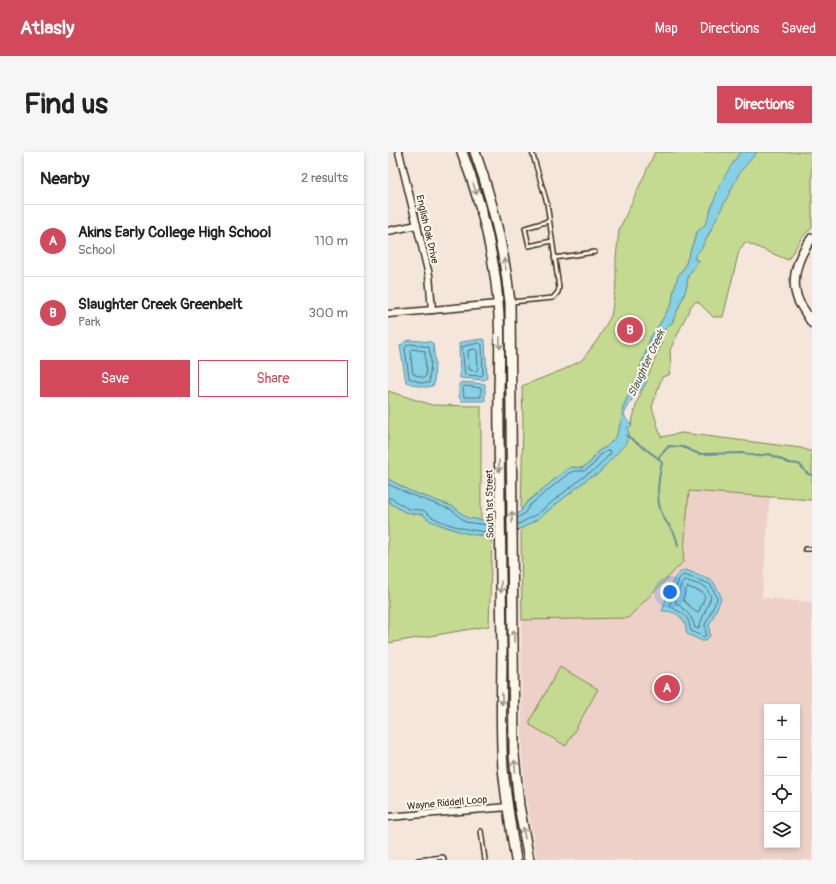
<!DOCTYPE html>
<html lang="en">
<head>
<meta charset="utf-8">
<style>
  :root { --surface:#fff; --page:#f6f6f6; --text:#222; --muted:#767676; --line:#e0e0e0; --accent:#d1495b }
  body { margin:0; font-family:Pangolin,sans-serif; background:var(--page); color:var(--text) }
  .controls { position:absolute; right:12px; bottom:12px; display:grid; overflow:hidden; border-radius:0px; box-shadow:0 2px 6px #0003 }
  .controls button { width:36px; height:36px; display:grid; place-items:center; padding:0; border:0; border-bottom:1px solid var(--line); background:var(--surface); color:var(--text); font:20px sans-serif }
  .you { position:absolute; left:282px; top:440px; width:14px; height:14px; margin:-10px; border:3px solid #fff; border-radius:50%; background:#1a73e8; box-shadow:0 0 0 6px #1a73e833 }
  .badge { display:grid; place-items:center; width:26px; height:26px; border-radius:50%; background:var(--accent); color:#fff; font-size:13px; font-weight:700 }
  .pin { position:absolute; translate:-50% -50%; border:2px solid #fff; box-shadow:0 1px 4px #0006 }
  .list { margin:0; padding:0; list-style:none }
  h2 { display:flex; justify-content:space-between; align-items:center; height:52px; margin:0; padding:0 16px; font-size:17px }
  h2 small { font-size:13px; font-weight:400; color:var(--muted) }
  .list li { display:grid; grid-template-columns:26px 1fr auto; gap:12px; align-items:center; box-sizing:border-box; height:72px; padding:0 16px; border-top:1px solid var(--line) }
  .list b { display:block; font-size:15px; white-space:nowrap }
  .list p { margin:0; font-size:13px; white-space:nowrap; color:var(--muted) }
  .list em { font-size:13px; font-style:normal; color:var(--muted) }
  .actions { display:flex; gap:8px; padding:12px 16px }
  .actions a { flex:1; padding:9px 0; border:1px solid var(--accent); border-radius:0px; text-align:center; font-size:14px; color:var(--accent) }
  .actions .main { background:var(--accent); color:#fff }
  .icon { flex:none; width:22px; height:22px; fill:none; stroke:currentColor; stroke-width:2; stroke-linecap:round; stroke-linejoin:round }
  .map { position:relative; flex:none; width:424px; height:708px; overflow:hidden; border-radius:0px }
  header { display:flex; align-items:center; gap:24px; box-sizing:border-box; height:56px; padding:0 20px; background:var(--accent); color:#fff }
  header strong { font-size:19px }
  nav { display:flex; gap:22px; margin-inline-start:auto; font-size:14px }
  .intro { display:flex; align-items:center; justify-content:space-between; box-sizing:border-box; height:96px; padding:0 24px }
  h1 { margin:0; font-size:28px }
  .button { padding:10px 18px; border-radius:0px; background:var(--accent); color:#fff; font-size:14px; font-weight:700 }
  main { display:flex; gap:24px; padding:0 24px }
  aside { flex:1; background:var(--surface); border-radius:0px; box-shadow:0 2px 6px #0003 }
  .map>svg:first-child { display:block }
</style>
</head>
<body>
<header>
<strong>Atlasly</strong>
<nav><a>Map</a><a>Directions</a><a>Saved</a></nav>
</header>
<div class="intro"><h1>Find us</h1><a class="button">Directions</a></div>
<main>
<aside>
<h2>Nearby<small>2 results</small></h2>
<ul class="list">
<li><span class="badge">A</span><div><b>Akins Early College High School</b><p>School</p></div><em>110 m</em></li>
<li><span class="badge">B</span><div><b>Slaughter Creek Greenbelt</b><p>Park</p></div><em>300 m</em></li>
</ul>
<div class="actions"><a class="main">Save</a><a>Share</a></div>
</aside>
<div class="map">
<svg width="424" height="708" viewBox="0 0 424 708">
  <rect width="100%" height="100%" fill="#f5e6dc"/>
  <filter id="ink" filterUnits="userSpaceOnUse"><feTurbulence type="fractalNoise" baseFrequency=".025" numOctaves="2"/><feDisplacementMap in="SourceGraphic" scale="8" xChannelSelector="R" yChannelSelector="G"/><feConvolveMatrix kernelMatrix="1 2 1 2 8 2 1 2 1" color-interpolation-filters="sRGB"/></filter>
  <g filter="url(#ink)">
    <path fill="#edd1c9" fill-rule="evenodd" d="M 193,332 L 382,344 L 374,446 L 424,450 L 424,708 L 149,708 L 137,640 L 134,600 L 133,376 L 151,366 ZM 379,555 L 409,555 L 409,693 L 379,693 Z"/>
    <g fill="#c4da90" stroke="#808257">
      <polygon points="267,0 424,0 424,76 415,84 400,108 357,90 351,99 335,165 325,165 309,149 303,154 282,198 283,215 281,223 274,225 264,255 273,285 294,281 413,296 424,300 424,348 301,339 295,410 240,466 134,468 133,376 151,366 202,325 210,322 239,275 243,274 249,250 273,193 272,185 279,174 284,171 296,143 299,133 300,124 311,108 305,107 308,102 313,97 324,76 317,73 309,80 297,114 290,124 285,142 284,151 273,170 262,186 256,206 254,209 251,223 246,230 235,255 233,270 228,285 218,295 209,300 203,310 194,316 185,315 179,317 138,351 133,359 135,272 134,234 177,217 194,208 210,187 223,164 228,132 228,106 231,78"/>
      <polygon points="0,239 44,253 93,254 93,368 79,366 66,355 22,339 0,327"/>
      <path d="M 0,348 C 5,354 16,360 24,362 C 27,363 31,361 34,362 C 37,364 40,368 44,369 C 63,378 83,384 104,384 L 101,474 L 0,491 Z"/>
      <polygon points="172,515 210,537 178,594 142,573 142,568"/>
    </g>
    <g fill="#86d1e7" stroke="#688e97">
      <polygon points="352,0 369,0 352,20 313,97 308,102 306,107 311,108 300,124 299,133 296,143 284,171 279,174 272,185 273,193 272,196 263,201 259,207 257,221 259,229 256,235 246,244 236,262 238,267 244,273 243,274 239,276 241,281 238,291 210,322 202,325 151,366 136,375 117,383 87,383 73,380 42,369 34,362 25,362 17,360 3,352 0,348 0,327 22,339 66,355 79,366 109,370 127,363 133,359 138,351 179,317 185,315 194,316 203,310 209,300 218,295 228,285 233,270 235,255 246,230 251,223 254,209 256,206 262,186 273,170 284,151 285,142 290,124 297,114 309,80 317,73 331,35 339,20"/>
      <polygon points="94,187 97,188 99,226 96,228 72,226 71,192 72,190"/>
      <path d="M 23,188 L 43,190 L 45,192 L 47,209 L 46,233 C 37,238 27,233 18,230 L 12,194 L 18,189 Z"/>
      <polygon points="74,230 97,232 97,249 73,249 71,244 71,232"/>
      <path d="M 298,418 L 325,429 L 332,442 L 333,447 L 321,474 L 322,484 L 317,489 L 314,489 L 299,482 C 298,479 298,475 297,472 C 293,462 284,459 274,459 C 279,446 283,420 298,418 Z"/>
    </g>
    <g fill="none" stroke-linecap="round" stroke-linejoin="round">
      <g stroke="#596d6e" stroke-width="1">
        <polygon points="92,191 94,193 95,223 93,224 77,223 74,195"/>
        <polygon points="23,192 41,195 43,209 41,231 34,231 21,226 17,196 19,193"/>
        <polygon points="24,197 37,199 38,224 36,226 25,222 22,199"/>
        <polygon points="87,197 89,199 90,217 88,219 82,218 81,217 80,199"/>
        <polygon points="77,234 93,236 93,245 76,245 75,236"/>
        <polyline points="0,332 21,342 64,358 77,370 107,374"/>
        <path d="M 0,346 C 7,346 12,353 19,356 C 24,359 29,357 34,358 C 38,359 40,363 44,365 C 63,375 86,380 107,380"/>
        <polyline points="129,366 136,362 142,353 181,321 186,319 196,319 206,312 212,303 221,298 223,299 223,301 207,318 199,322 149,362 129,373"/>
        <path d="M 296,423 L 322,432 L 328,443 L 329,447 L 317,473 L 318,483 L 316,485 L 303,479 C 299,460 296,463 281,454 L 291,427 Z"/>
        <path d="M 297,428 L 318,435 L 323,445 L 310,477 L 307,476 C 304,463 297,458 287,450 L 292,435 Z"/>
        <polygon points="300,435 314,440 317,445 310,461 308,460 295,448 298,438"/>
      </g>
      <g stroke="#688e97" stroke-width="2">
        <polyline points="238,283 270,306 281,294 295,295 311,302 355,301 368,304 381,302 401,311 411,312 420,322 424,323"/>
        <path d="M 270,306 L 274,311 C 270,328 267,351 276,366 C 283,378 288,380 290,394"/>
      </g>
      <g stroke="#3b2a1e" stroke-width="6">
        <g id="service">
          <polyline points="161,69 137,76 141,94 164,89"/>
          <polyline points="166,106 207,100"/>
          <polyline points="123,150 165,146 170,140 171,136 159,51 144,0"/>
          <polyline points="417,397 424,397"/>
          <polyline points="93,679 97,708"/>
          <polyline points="30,708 55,705 56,708"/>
        </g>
      </g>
      <g stroke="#3b2a1e" stroke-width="9">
        <g id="minor">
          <polyline points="11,0 41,123 44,158"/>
          <polyline points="0,79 29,73"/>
          <polyline points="0,162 110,152"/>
          <polyline points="0,665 120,655"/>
        </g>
      </g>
      <g stroke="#3b2a1e" stroke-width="11">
        <path id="tertiary" d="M 424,86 C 410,104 401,128 411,150 C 415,157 420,164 424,171"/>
      </g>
      <g stroke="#3b2a1e" stroke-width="12">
        <g id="secondary">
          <path d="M 74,0 C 94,52 108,108 111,164 C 113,202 110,240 111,278 C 112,351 113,424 114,497 C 114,537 112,576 115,616 C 118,647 123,677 128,708"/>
          <path d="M 87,0 C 105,49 116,98 122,150 L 126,603 L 131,653 L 141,708"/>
        </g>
      </g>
      <use href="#service" stroke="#fbf7ec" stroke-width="3"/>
      <use href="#minor" stroke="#fbf7ec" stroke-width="6"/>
      <use href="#tertiary" stroke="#fbf7ec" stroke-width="8"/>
      <use href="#secondary" stroke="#fbf7ec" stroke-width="9"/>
    </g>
    <defs><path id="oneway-shaft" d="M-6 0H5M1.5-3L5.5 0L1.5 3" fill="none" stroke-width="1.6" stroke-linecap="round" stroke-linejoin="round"/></defs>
    <g stroke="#9b9085">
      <use href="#oneway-shaft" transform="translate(87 37) rotate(72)"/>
      <use href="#oneway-shaft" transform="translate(117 112) rotate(-99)"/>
      <use href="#oneway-shaft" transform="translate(112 191) rotate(90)"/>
      <use href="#oneway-shaft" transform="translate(111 314) rotate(89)"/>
      <use href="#oneway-shaft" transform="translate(124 365) rotate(-91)"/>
      <use href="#oneway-shaft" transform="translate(113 435) rotate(90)"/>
      <use href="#oneway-shaft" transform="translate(126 484) rotate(-90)"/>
      <use href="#oneway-shaft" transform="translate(114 547) rotate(90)"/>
      <use href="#oneway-shaft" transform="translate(127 614) rotate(-95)"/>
      <use href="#oneway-shaft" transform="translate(136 681) rotate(-100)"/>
    </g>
  </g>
  <g text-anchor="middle" stroke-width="4" stroke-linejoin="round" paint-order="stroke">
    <g font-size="10" fill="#3b2a1e" stroke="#fbf7ec">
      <text transform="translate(40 77) rotate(77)" y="4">English Oak Drive</text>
      <text transform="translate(101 352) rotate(-91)" y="4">South 1st Street</text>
      <text transform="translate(59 650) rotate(-5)" y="4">Wayne Riddell Loop</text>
    </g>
    <g font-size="11" font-style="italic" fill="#4e5450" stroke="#fbf7ec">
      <text transform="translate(258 211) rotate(-65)" y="4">Slaughter Creek</text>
    </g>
  </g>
</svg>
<div class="controls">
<button>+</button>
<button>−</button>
<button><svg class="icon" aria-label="locate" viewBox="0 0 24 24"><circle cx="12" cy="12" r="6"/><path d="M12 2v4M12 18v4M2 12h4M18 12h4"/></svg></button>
<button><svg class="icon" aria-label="layers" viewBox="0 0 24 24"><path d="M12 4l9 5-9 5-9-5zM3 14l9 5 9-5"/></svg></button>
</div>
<div class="you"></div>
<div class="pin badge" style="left:279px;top:536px">A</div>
<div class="pin badge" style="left:242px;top:178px">B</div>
</div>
</main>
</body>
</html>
